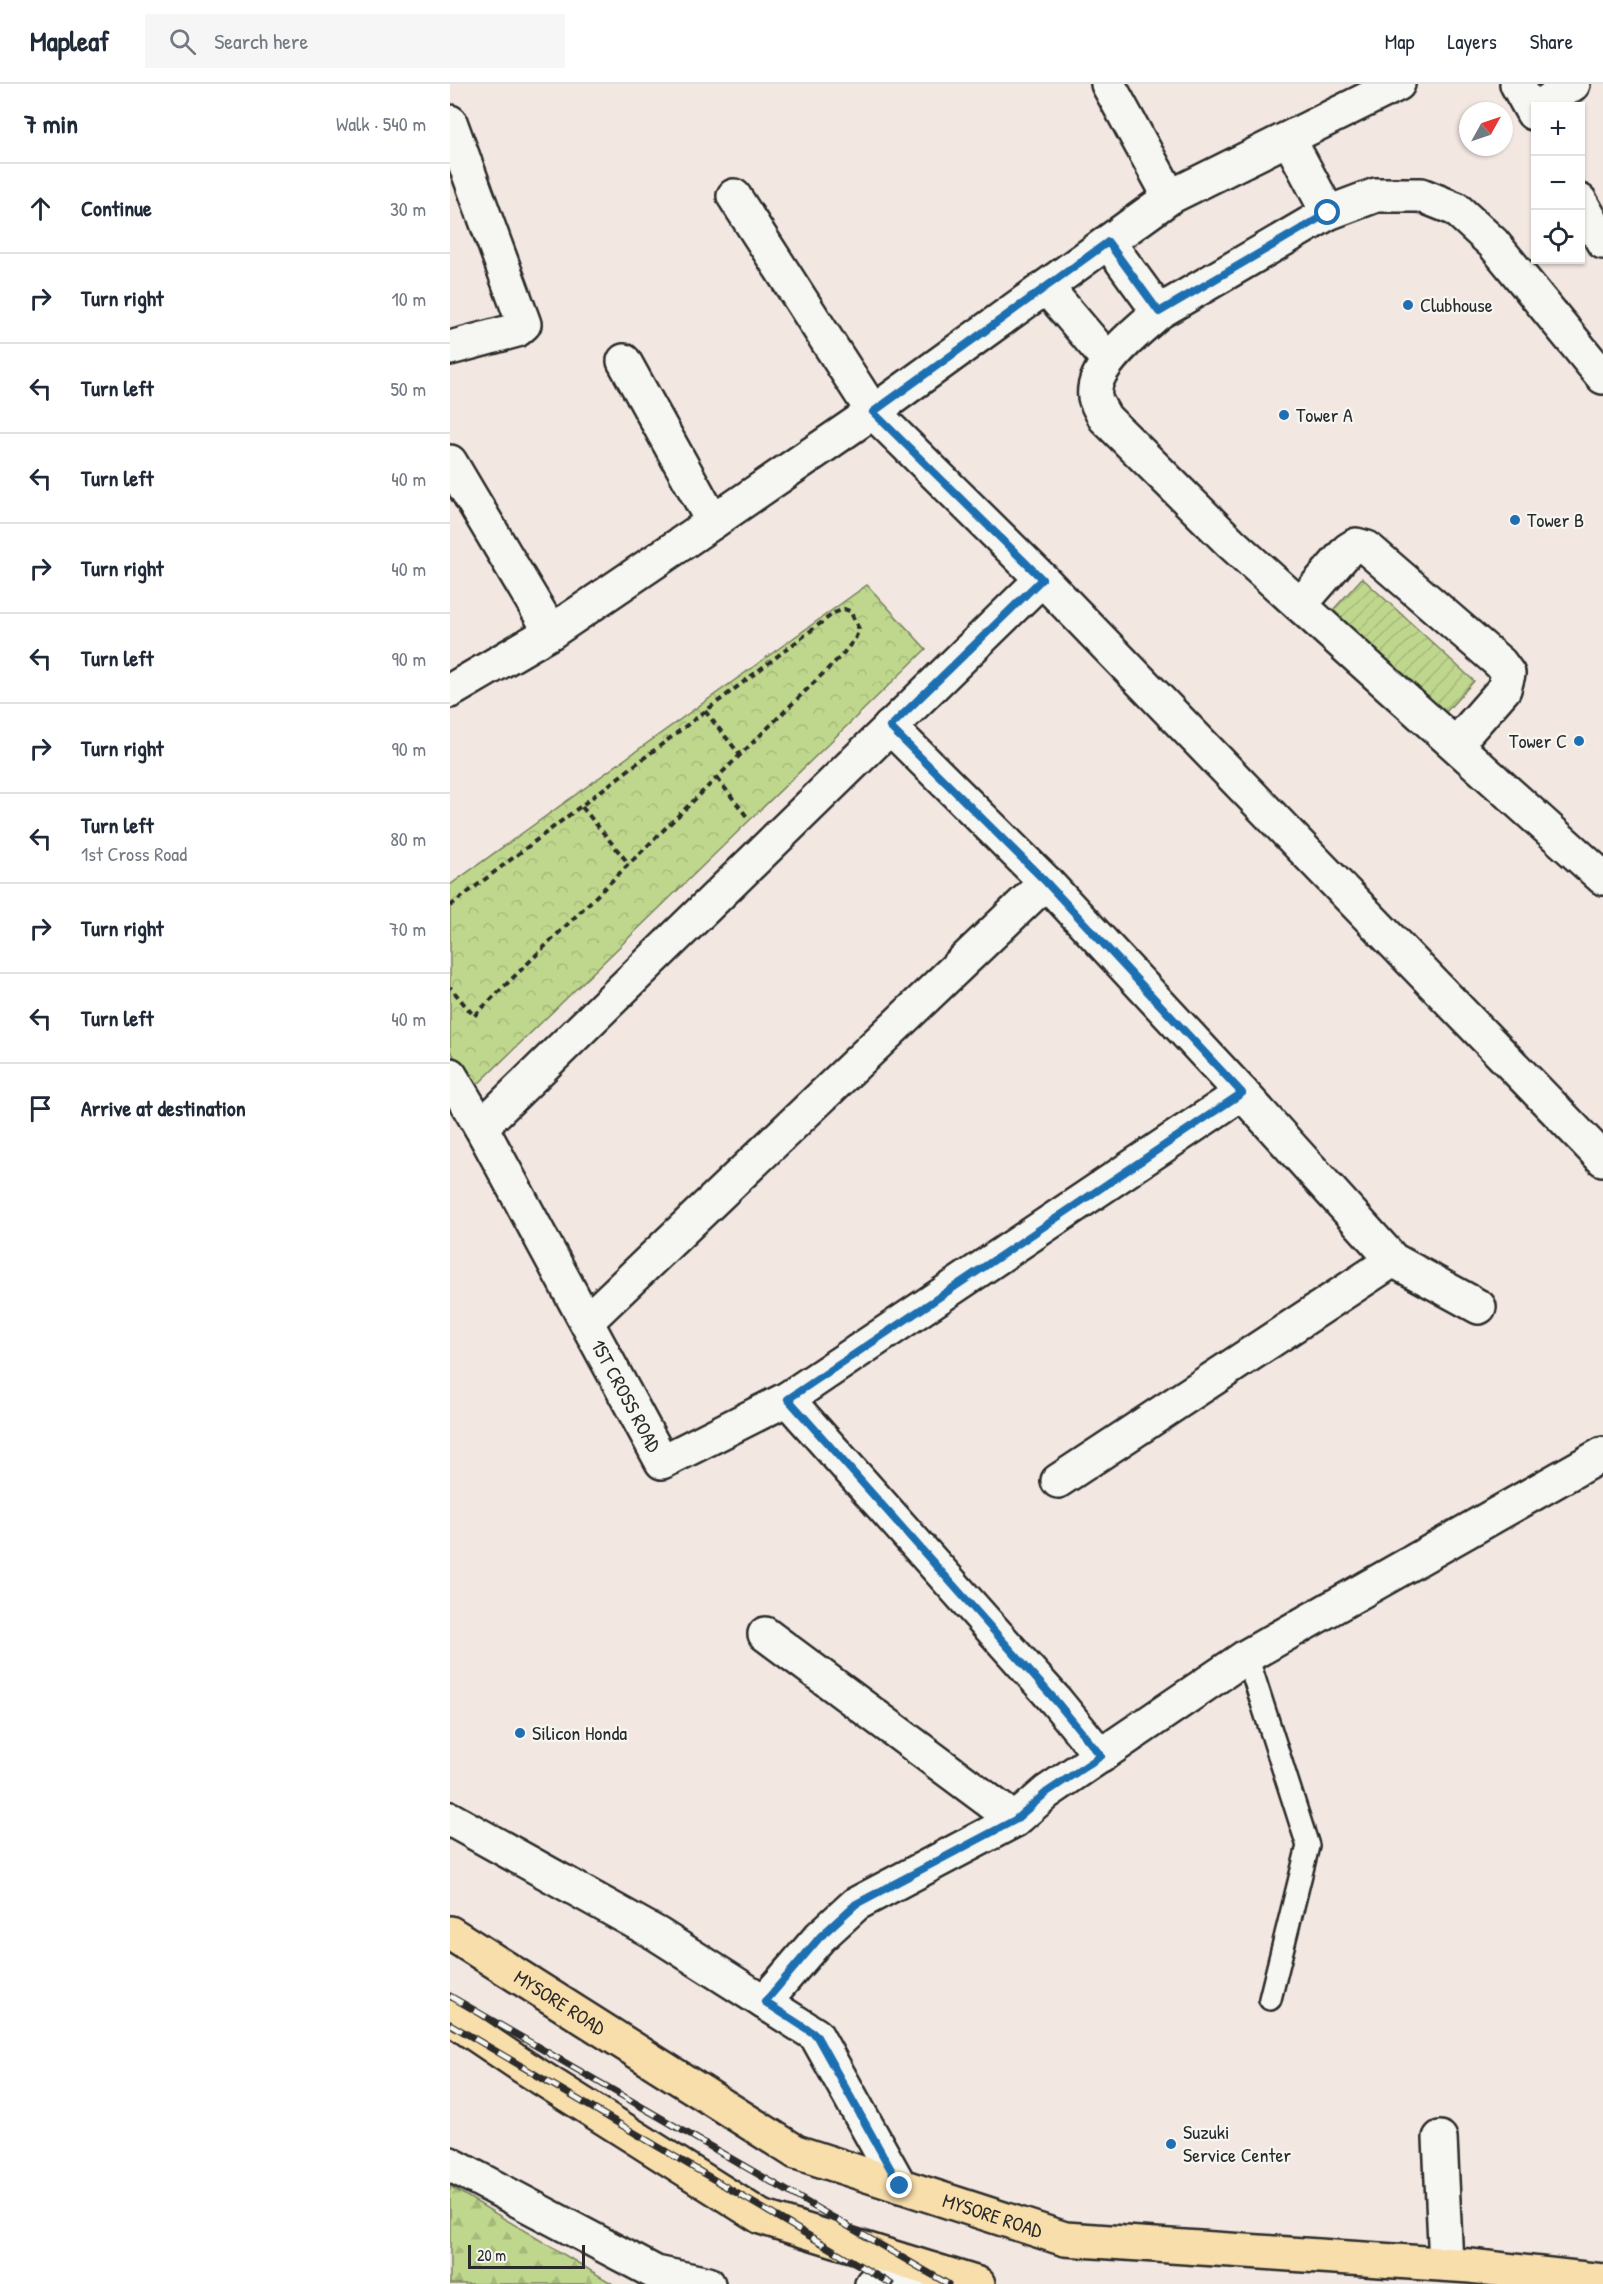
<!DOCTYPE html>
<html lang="en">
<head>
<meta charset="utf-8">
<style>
  :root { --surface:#fff; --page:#f6f6f7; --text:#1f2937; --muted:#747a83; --line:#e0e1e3 }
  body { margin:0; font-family:"Patrick Hand",sans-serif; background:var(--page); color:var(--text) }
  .controls { position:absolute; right:18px; top:18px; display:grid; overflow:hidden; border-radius:0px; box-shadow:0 2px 4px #0004 }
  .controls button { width:54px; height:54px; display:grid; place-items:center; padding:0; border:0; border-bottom:2px solid var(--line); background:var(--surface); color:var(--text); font:30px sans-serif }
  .compass { position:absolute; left:1009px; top:18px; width:54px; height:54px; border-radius:50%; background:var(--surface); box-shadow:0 2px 4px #0004; rotate:50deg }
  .scale { position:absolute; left:18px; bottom:15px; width:117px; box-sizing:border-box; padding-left:6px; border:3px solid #2b2b2b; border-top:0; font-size:16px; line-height:21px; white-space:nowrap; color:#2b2b2b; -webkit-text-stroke:4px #f6f6f2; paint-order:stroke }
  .stop { position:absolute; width:18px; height:18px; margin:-14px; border:4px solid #1f6fb2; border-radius:50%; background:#fff }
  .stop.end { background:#1f6fb2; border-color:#fff; box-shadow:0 2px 6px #0008 }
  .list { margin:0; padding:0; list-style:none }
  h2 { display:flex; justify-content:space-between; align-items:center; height:78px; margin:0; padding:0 24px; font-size:26px }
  h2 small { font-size:20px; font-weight:400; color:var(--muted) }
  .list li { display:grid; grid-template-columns:39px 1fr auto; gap:18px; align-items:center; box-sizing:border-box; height:90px; padding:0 24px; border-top:2px solid var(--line) }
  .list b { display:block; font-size:22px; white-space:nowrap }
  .list p { margin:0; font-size:20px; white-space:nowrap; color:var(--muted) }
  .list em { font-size:20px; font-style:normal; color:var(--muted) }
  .icon { flex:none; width:33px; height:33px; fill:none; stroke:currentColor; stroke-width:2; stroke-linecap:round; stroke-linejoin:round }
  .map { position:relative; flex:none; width:1153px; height:2200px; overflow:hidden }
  header { display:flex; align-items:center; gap:36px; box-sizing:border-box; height:84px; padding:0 30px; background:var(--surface); border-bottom:2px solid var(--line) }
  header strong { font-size:28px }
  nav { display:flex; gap:33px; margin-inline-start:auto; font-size:21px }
  .search { width:420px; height:54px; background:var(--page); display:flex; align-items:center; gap:15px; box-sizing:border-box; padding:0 21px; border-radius:0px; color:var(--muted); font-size:22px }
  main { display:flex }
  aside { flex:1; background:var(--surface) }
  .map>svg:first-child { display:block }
</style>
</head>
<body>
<header>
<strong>Mapleaf</strong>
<div class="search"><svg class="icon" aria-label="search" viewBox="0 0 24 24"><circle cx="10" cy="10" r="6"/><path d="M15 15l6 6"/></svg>Search here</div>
<nav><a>Map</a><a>Layers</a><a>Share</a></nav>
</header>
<main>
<aside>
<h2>7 min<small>Walk · 540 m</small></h2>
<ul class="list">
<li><svg class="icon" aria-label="ahead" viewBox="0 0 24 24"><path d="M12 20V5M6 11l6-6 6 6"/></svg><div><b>Continue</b></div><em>30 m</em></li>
<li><svg class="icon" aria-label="right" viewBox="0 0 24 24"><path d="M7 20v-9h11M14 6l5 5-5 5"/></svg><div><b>Turn right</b></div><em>10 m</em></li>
<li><svg class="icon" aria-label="left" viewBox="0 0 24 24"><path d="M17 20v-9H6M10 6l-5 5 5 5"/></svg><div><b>Turn left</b></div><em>50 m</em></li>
<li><svg class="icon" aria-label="left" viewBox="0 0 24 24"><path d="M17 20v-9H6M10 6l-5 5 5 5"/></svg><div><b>Turn left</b></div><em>40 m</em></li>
<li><svg class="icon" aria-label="right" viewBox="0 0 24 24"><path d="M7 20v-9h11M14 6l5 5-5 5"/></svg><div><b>Turn right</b></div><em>40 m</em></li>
<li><svg class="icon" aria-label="left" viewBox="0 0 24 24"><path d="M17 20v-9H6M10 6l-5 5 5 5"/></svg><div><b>Turn left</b></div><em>90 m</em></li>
<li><svg class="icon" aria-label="right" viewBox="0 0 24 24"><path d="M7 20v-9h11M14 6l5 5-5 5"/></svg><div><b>Turn right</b></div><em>90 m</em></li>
<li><svg class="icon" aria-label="left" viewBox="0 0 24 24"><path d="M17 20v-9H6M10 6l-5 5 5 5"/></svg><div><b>Turn left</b><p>1st Cross Road</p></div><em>80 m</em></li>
<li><svg class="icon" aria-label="right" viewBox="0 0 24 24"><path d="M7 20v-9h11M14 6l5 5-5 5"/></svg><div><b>Turn right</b></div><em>70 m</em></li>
<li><svg class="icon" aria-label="left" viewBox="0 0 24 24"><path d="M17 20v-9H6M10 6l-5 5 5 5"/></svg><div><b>Turn left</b></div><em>40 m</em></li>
<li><svg class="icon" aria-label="arrive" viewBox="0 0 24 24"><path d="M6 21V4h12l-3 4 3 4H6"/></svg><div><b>Arrive at destination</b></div></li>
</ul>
</aside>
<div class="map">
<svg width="1153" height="2200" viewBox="0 0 1153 2200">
  <defs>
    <pattern id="forest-firs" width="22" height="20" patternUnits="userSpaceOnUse" patternTransform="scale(1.5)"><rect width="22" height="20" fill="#bfd78d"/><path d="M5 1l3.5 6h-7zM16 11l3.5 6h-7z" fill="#a4b97a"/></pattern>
    <pattern id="park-crowns" width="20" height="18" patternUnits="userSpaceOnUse" patternTransform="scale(1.5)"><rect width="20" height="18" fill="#bfd78d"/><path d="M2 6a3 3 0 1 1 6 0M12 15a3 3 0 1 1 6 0" fill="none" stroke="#a4b97a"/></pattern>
    <pattern id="garden-furrows" width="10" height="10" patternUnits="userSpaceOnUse" patternTransform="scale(1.5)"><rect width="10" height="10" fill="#bfd78d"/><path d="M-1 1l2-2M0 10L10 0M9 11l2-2" fill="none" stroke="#a4b97a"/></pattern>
  </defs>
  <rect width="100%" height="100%" fill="#f3e7e2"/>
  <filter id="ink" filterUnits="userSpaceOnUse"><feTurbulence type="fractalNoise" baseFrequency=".0167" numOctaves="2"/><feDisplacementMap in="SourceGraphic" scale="12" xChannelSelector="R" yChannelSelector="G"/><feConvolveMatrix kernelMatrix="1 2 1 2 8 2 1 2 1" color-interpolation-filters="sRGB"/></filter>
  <g filter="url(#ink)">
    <polygon fill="url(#forest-firs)" stroke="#75815c" stroke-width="1.5" points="0,2102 163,2200 0,2200"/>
    <polygon fill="url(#park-crowns)" stroke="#75815c" stroke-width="1.5" points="417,501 476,565 24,1004 0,966 0,801"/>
    <polygon fill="url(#garden-furrows)" stroke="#75815c" stroke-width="1.5" points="912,494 1024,597 995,629 883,526"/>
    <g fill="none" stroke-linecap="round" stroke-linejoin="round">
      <g stroke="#2b2b2b" stroke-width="26">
        <polyline id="lane" points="797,1572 858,1762 820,1915"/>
      </g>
      <g stroke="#2b2b2b" stroke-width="38">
        <g id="street">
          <polyline points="658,0 720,113"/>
          <polyline points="1067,0 1083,29"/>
          <polyline points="1091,22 1123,0"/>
          <polyline points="0,38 74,240 67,246 0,264"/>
          <polyline points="839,55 878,129"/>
          <polyline points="284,112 423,328 592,495 1153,1075"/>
          <polyline points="1130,117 1153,158"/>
          <polyline points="658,158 709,228 878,129 926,111 971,111 1006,125 1043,159 1153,293"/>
          <polyline points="596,203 658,276"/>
          <path d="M 709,228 C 689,246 640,283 645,313 C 646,319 652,328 655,334 L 781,459 L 1153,794"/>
          <polyline points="174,277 263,438"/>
          <polyline points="0,378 101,548"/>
          <polyline points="850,521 898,466 906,461 917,464 1050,579 1058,590 1054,605 1006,660"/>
          <polyline points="0,607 101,548 263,438 423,328 720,113 948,0"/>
          <polyline points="440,643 596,798 792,1009"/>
          <path id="s1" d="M 0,991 L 31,1043 L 212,1378 L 337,1315 L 606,1617 L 651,1672"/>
          <polyline points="31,1043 592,495"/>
          <polyline points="137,1237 596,798"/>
          <polyline points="337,1315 792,1009 943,1176 1029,1223"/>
          <polyline points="608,1397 943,1176"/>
          <polyline points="315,1550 565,1736"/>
          <polyline points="314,1918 370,1853 406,1820 565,1736 597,1708 797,1572 1153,1370"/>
          <polyline points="990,2054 996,2180"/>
        </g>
      </g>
      <g stroke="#2b2b2b" stroke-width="38">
        <g id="secondary">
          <polyline points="0,1735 207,1850 366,1951 450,2102"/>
          <polyline points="0,2080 206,2189 258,2200"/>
          <polyline points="422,2200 482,2186"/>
        </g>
      </g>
      <g stroke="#2b2b2b" stroke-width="38">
        <g id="highway">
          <path id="s2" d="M 0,1849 L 346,2068 L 615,2155 L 1020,2182 L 1153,2197"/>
          <polyline points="0,1933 74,1983 311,2133 528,2200"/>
        </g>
      </g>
      <g stroke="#2b2b2b" stroke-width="4" stroke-dasharray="6 4.5" stroke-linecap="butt">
        <polyline points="255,627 290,671"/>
        <polyline points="267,694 298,734"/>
        <polyline points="132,723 179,780"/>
        <polyline points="0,822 384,529 394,525 400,527 409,545 405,555 391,572 24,932 0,903"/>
      </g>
      <use href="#lane" stroke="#f6f6f2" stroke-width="21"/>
      <use href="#street" stroke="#f6f6f2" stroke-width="33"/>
      <use href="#secondary" stroke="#f6f6f2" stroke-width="33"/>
      <use href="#highway" stroke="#f8deab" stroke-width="33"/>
      <g stroke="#2b2b2b" stroke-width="7">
        <g id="rail">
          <polyline points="0,1912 498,2200"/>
          <polyline points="0,1940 441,2200"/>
        </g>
      </g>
      <use href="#rail" stroke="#f6f6f2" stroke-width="4.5" stroke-dasharray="14" stroke-linecap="butt"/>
    </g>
  </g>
  <g fill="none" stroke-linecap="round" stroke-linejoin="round" filter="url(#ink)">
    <polyline stroke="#1f6fb2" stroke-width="8" points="450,2102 366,1951 315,1918 370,1853 406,1820 565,1736 597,1708 651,1672 606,1617 338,1315 792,1009 596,798 440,643 592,495 423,328 658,158 709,228 878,129"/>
  </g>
  <g fill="#1f6fb2" stroke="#f6f6f2" stroke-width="2">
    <circle cx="958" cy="221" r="6"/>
    <circle cx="834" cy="331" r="6"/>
    <circle cx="1065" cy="436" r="6"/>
    <circle cx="1129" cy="657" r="6"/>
    <circle cx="70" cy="1649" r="6"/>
    <circle cx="721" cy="2060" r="6"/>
  </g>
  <g text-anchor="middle" stroke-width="4.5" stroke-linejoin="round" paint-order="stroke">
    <g font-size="20" fill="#2b2b2b" stroke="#f6f6f2" text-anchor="start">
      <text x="970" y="228">Clubhouse</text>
      <text x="846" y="338">Tower A</text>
      <text x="1077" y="443">Tower B</text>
      <text x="1117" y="664" text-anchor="end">Tower C</text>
      <text x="82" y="1656">Silicon Honda</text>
      <text x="733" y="2055">Suzuki<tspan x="733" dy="23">Service Center</tspan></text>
    </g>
    <g font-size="20" fill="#2b2b2b" stroke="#f6f6f2">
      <text dy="7" stroke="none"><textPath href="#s1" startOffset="366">1ST CROSS ROAD</textPath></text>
      <text dy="7" stroke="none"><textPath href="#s2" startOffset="130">MYSORE ROAD</textPath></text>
      <text dy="7" stroke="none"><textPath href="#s2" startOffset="616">MYSORE ROAD</textPath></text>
    </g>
  </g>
</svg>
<div class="controls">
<button>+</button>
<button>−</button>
<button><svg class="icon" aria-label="locate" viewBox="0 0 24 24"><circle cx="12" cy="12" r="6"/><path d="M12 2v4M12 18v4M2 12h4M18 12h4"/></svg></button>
</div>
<svg class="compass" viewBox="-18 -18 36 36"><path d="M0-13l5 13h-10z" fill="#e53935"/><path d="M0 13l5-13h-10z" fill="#747a83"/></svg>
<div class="scale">20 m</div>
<div class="stop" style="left:878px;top:129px"></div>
<div class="stop end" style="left:450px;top:2102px"></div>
</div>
</main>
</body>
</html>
